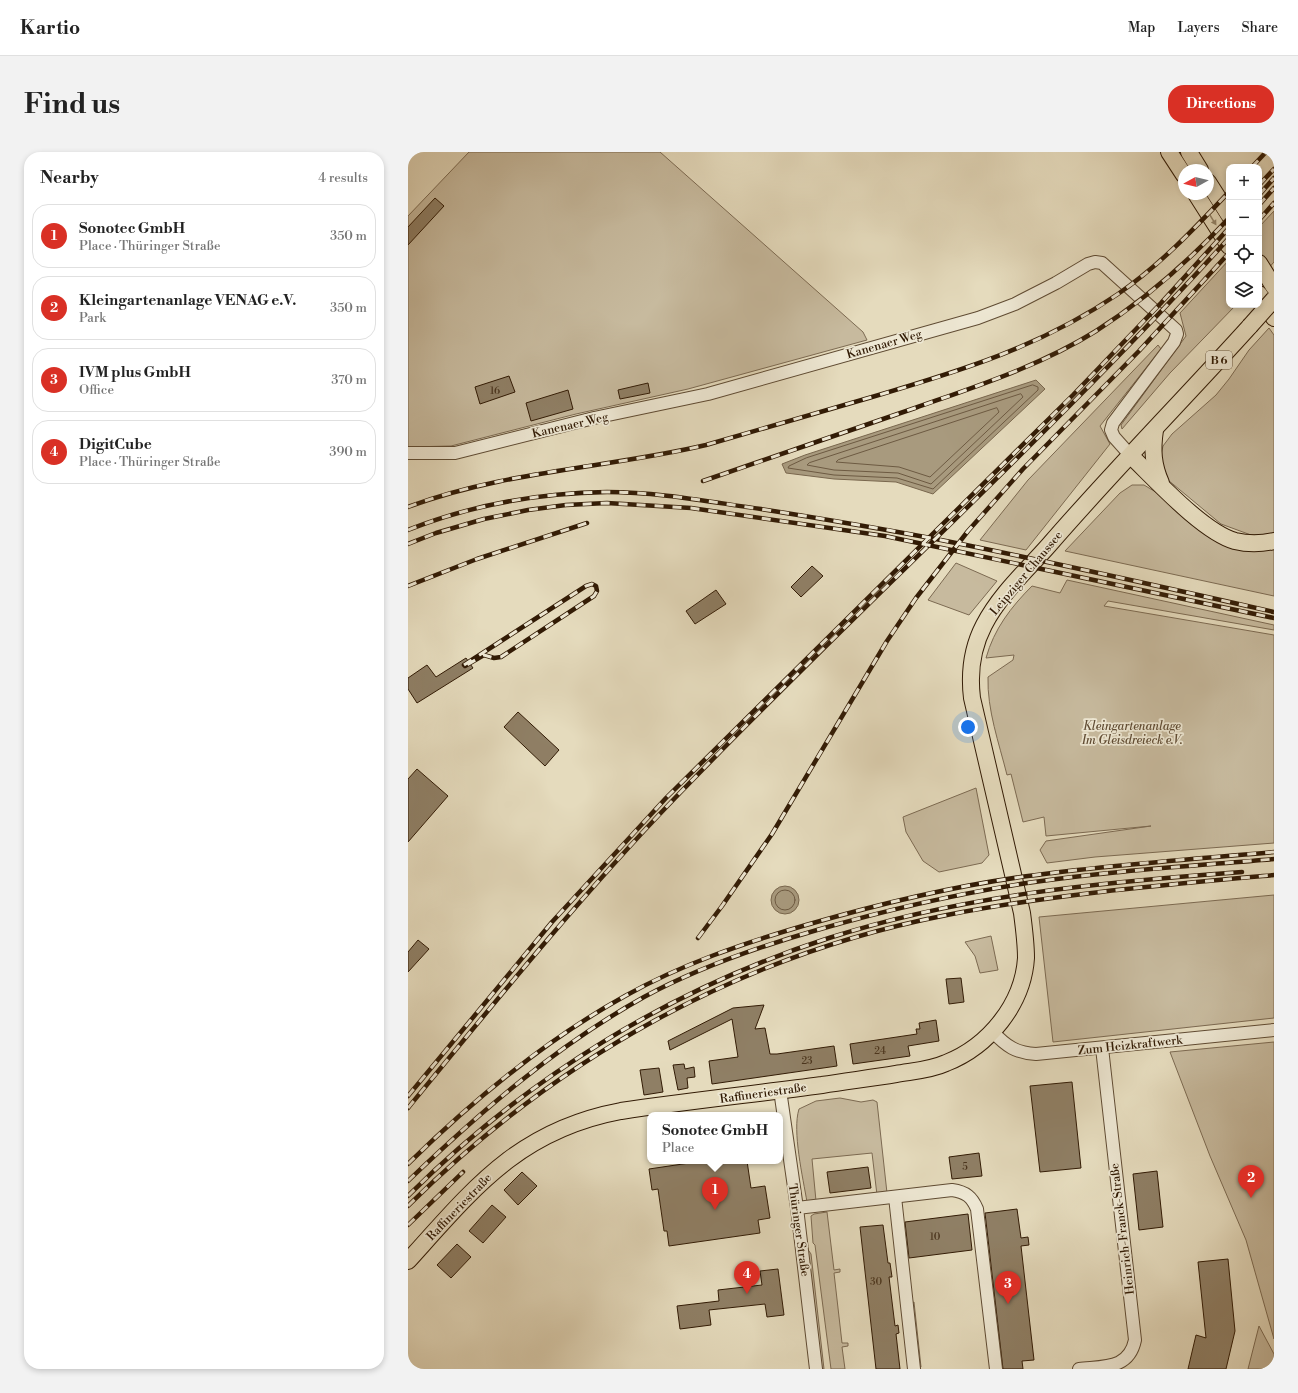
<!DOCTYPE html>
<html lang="en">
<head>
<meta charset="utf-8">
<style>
  :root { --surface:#fff; --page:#f2f2f2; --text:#222; --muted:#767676; --line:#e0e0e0; --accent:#d93025 }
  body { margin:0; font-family:"Libre Bodoni",serif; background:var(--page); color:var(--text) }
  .controls { position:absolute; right:12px; top:12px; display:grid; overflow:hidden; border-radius:8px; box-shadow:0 2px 6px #0003 }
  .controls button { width:36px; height:36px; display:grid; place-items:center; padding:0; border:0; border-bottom:1px solid var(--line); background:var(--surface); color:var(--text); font:20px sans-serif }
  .compass { position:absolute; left:770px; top:12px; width:36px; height:36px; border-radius:50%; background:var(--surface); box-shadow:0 2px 6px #0003; rotate:262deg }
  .you { position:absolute; left:560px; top:575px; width:14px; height:14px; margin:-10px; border:3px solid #fff; border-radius:50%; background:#1a73e8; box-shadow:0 0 0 6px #1a73e833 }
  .badge { display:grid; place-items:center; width:26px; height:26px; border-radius:50%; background:var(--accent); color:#fff; font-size:13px; font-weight:700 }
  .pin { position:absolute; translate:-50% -33px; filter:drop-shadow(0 1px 2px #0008) }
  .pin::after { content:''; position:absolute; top:21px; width:14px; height:12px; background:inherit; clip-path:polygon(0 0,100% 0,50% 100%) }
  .popup { position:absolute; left:239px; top:960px; width:136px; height:52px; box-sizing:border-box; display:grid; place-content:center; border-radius:8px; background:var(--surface); filter:drop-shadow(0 1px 3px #0005); font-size:13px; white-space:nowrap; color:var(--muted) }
  .popup b { font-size:15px; color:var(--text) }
  .popup::after { content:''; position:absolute; left:50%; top:100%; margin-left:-8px; border:8px solid transparent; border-top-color:var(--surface) }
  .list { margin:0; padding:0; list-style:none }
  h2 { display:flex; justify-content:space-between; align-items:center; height:52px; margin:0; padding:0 16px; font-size:17px }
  h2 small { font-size:13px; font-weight:400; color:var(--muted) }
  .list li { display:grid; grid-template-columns:26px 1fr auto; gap:12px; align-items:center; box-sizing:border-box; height:64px; margin:0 8px 8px; padding:0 8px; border:1px solid var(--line); border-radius:16px }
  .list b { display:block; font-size:15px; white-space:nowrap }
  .list p { margin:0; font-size:13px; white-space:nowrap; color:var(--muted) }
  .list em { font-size:13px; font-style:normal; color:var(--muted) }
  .icon { flex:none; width:22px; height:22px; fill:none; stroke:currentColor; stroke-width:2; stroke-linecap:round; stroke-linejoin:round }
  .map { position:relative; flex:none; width:866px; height:1217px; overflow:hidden; border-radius:16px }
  header { display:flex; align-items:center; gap:24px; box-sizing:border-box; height:56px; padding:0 20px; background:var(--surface); border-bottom:1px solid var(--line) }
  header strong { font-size:19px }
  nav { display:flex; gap:22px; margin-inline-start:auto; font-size:14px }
  .intro { display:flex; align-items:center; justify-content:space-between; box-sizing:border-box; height:96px; padding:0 24px }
  h1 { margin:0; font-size:28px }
  .button { padding:10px 18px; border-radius:16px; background:var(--accent); color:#fff; font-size:14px; font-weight:700 }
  main { display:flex; gap:24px; padding:0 24px }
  aside { flex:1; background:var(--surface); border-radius:16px; box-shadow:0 2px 6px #0003 }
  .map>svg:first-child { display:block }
</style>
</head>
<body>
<header>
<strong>Kartio</strong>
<nav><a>Map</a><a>Layers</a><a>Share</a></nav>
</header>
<div class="intro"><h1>Find us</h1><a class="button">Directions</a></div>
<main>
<aside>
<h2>Nearby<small>4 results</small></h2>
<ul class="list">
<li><span class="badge">1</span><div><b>Sonotec GmbH</b><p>Place · Thüringer Straße</p></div><em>350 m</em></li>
<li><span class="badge">2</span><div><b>Kleingartenanlage VENAG e.V.</b><p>Park</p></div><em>350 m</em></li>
<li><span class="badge">3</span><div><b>IVM plus GmbH</b><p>Office</p></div><em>370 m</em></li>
<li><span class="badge">4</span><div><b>DigitCube</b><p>Place · Thüringer Straße</p></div><em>390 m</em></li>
</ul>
</aside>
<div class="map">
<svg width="866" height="1217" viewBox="0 0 866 1217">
  <rect width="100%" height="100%" fill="#e5dbbd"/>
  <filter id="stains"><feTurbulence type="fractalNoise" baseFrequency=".005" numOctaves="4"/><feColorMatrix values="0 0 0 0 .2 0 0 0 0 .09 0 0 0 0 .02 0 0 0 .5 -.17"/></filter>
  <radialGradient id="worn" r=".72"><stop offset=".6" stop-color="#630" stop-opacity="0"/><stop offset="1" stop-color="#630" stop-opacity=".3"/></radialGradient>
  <g fill="#c7ba9e" stroke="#7c6a52">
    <polygon points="61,0 252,0 455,180 459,188 280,237 168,262 43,294 0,295 0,64"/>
    <polygon points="866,59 866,110 851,127 851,75"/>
    <polygon points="821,108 821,153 828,153 762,221 714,277 713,273 778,184 772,161"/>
    <polygon points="861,176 866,183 866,382 843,383 813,372 760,328 755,321 753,303 755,294 764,282 808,243 821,227 841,198"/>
    <polygon points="750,193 753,197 692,274 702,292 618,398 572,388 620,328"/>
    <polygon points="724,333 736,333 751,342 791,378 808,388 866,395 866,444 657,399 712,341"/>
    <polygon points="548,411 589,429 561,463 520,448"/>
    <path d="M 659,428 L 866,473 L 866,478 L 700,449 L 696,454 L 866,483 L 866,691 L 687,705 L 639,711 L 632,698 L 638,689 L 743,674 L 638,684 L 636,665 L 615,670 L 603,622 L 599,623 C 591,591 579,558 580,525 L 605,508 L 606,503 L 578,506 C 586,477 603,455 624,434 L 652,441 Z"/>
    <polygon points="568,636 581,703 574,711 531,720 515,709 498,680 495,665"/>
    <polygon points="866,743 866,866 645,890 631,765"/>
    <polygon points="583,784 590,818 572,821 567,804 557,790"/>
    <polygon points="866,890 866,1187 838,1088 802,1004 762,900"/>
    <path d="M 432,946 L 453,950 L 465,948 L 469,950 L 479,1041 L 469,1043 L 464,1001 L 404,1007 L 408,1049 L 399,1050 C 395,1026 384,979 391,957 L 408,949 Z"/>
    <polygon points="419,1060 426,1118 432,1117 432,1120 426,1121 434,1191 440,1191 440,1194 434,1195 437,1217 423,1217 407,1093 405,1091 403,1064 406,1062"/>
    <polygon points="399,1099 401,1099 403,1102 416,1217 413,1217"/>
    <polygon points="506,1150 513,1215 511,1215 504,1151"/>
    <polygon points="851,1174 866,1202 866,1217 840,1217"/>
  </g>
  <g fill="#a89a7e" stroke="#79674e">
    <polygon points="628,228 637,237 525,342 488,330 426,327 378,321 374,312 397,303"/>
    <circle cx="377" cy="748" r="14"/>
  </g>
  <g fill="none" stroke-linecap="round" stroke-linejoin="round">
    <g stroke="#6d5a42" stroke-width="1">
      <polygon points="625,233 630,235 630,238 525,337 489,326 426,323 380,316 381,314 398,306"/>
      <polygon points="613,242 615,245 523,332 490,321 426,318 399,313 401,311"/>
      <polygon points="589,256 591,260 522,325 491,315 428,310 430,308"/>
      <circle cx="377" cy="748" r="10"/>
    </g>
  </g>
  <g fill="#8f7f65" stroke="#321b05">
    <polygon points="27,46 36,54 0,93 0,75"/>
    <polygon points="101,224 107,240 72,252 67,235"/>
    <polygon points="240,231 242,241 212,247 210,238"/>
    <polygon points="160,238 165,257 123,269 118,251"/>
    <polygon points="404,414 415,424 393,445 383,435"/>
    <polygon points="308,438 318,452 287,472 278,459"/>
    <polygon points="58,506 65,516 9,551 0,537 0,526 19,513 28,525"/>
    <polygon points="110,560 151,598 137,614 96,575"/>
    <polygon points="9,617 40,644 0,690 0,627"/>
    <polygon points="10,788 21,797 0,820 0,800"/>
    <polygon points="553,826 556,850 541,852 538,827"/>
    <polygon points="356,853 347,877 357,876 362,902 369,902 426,894 429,914 304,932 301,909 330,905 324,867 262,898 260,889 325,856"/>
    <polygon points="528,868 531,889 500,894 502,904 445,912 442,892 509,882 508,877 512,877 511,871"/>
    <polygon points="276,912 277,917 286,915 287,925 279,926 280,936 270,938 265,913"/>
    <polygon points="251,916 255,940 236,943 232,918"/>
    <polygon points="664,930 673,1016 632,1020 622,934"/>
    <polygon points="571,1001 574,1024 544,1027 541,1005"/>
    <polygon points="295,1009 339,1009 343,1036 357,1034 362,1066 350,1068 352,1081 261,1094 259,1079 256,1079 250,1037 244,1038 241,1017"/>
    <polygon points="460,1015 463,1036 422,1041 419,1020"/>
    <polygon points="749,1019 755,1075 731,1078 725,1022"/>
    <polygon points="114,1020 129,1034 110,1053 96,1038"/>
    <polygon points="84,1053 98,1065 75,1091 61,1079"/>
    <polygon points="609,1057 613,1086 620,1085 621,1093 613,1094 626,1208 614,1209 615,1217 595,1217 577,1061"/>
    <polygon points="560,1062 564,1098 501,1106 497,1070"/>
    <polygon points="475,1073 480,1111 482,1111 484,1125 481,1125 487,1174 490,1173 491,1181 488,1182 492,1217 468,1217 452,1075"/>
    <polygon points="49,1092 63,1105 43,1126 29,1113"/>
    <polygon points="820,1107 827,1179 818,1217 780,1217 788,1183 798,1186 790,1110"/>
    <polygon points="370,1117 376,1163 359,1165 357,1152 301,1158 303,1173 272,1177 269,1154 311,1149 310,1138 354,1133 352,1119"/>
  </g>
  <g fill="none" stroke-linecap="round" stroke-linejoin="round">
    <g stroke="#5f4b33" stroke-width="14">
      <g id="minor">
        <polyline points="0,301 47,301 186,266 300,242 570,166 607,152 648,131 680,112 687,110 694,111 768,178 769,182 766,190 705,271 703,278 706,285 723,304"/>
        <path d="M 585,880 C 598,894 608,901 628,902 L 866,878"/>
        <polyline points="372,938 389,1056 408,1217"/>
        <polyline points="487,1045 506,1217"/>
        <path d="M 389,1056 L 544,1038 C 558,1040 564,1045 569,1057 L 588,1217"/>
        <path d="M 671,1217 C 697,1214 721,1217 727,1188 L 694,896"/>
      </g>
    </g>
    <g stroke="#321b05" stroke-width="18">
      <g id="major">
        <polyline points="761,0 776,23"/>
        <polyline points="781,0 792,18"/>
        <polyline points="800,30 821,63"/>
        <polyline points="788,42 821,94"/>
        <polyline points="851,111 866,135"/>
        <polyline points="851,142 866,166"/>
        <path d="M 747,278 C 744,298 745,313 753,331"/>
        <path d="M 723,304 C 747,327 795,380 827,389 C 839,392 853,392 866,389"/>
        <path d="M 0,1109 C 66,1036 111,978 213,959 C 280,949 347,942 414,933 C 439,929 464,926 488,922 C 505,919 523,918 538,911 C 581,894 615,852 618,806 C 618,791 616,776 614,761 L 564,546 C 561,521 564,496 576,473 C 592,442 619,418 641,393 C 706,318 776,247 842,174"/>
      </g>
    </g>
    <use href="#minor" stroke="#eee8d4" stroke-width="12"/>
    <use href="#major" stroke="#e5dbbd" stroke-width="16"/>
    <g stroke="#321b05" stroke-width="4.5">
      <g id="rail">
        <polyline points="844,15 858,0"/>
        <polyline points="851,33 866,17"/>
        <polyline points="851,43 866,26"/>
        <polyline points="851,53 866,36"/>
        <polyline points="851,68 866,51"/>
        <path d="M 295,329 C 366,305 436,280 507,256 C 569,234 632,214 688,179 C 738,147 781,109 821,66"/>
        <path d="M 0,355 C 95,319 200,316 298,293 C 353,277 408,261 464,245 C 552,219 632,195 710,142 C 752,113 786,77 821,40"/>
        <path d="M 0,378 C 63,353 131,341 199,340 C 251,340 302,350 353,357 C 422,368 490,379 558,393 C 661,414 764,437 866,460"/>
        <polyline points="0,392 28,381 76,367 120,358 158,353 199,351 283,356 477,384 866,466"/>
        <polyline points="0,434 69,407 179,371"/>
        <polyline points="56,513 178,434 184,432 188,434 189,439 186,444 93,505 86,506 76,503 57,514"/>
        <polyline points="290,786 314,754 364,682 479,489 508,446 560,379 615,317 731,199 821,101"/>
        <polyline points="0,944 144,770 258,646 665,243 753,151 821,76"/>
        <path d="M 0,956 C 86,851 172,745 267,646 C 449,457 645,281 821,86"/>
        <path d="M 0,1012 C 66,947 136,889 217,844 C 274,812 336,791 398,773 C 471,752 545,734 620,724 C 702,713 784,707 866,700"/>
        <path d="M 0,1029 C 72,960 148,894 236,845 C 291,815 350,795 409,778 C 478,758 548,742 619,731 C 701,719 784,714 866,707"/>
        <path d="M 0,1044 C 118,926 262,837 421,786 C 554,743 696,730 834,720"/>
        <path d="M 0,1054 C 149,906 332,803 539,763 C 647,742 756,733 866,723"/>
        <polyline points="0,1073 55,1020"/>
      </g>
    </g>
    <use href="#rail" stroke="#eee8d4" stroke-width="3" stroke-dasharray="9" stroke-linecap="butt"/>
    <g stroke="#321b05" stroke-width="18" stroke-linecap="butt">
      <polyline id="major-bridge" points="842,174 866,147"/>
    </g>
    <use href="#major-bridge" stroke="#e5dbbd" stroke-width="16"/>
  </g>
  <defs><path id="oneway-solid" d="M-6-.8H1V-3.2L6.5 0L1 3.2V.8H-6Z"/></defs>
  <use fill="#94856a" href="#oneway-solid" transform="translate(805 68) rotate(58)"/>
  <g text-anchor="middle" stroke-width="3.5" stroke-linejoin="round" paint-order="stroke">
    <g font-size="10" fill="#49341d">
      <text x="87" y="242">16</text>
      <text x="472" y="902">24</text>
      <text x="399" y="912">23</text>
      <text x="557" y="1018">5</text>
      <text x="527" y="1088">10</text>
      <text x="468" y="1133">30</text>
    </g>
    <rect fill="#eee8d4" stroke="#6a5843" stroke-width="1" x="798" y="199" width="26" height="18" rx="3"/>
    <g font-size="11" font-weight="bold" fill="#321b05">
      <text x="811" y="212">B 6</text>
    </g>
    <g font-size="12" fill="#321b05" stroke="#eee8d4">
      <text transform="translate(476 192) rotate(-16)" y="4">Kanenaer Weg</text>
      <text transform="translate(162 273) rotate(-13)" y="4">Kanenaer Weg</text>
      <text transform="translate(618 421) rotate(-50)" y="4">Leipziger Chaussee</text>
      <text transform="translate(722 893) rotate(-6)" y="4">Zum Heizkraftwerk</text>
      <text transform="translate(355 941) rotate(-8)" y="4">Raffineriestraße</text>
      <text transform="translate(51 1055) rotate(-46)" y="4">Raffineriestraße</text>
      <text transform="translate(714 1077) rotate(-97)" y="4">Heinrich-Franck-Straße</text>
      <text transform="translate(391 1078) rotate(82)" y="4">Thüringer Straße</text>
    </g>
    <g font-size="12" font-style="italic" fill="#5f4b33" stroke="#eee8d4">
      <text x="724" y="578">Kleingartenanlage<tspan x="724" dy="14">Im Gleisdreieck e.V.</tspan></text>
    </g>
  </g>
  <rect width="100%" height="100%" filter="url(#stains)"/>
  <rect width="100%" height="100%" fill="url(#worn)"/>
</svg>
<div class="controls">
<button>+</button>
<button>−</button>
<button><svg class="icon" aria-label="locate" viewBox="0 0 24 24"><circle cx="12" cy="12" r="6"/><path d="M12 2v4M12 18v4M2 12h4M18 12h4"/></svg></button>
<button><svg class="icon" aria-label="layers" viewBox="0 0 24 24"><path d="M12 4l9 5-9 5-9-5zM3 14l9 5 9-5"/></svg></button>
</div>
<svg class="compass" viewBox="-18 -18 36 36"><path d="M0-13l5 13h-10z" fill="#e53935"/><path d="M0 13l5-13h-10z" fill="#767676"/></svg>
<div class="you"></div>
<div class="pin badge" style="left:307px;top:1058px">1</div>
<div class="popup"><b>Sonotec GmbH</b>Place</div>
<div class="pin badge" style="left:843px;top:1046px">2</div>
<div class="pin badge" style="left:600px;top:1152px">3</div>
<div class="pin badge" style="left:339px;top:1142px">4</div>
</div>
</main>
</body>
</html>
